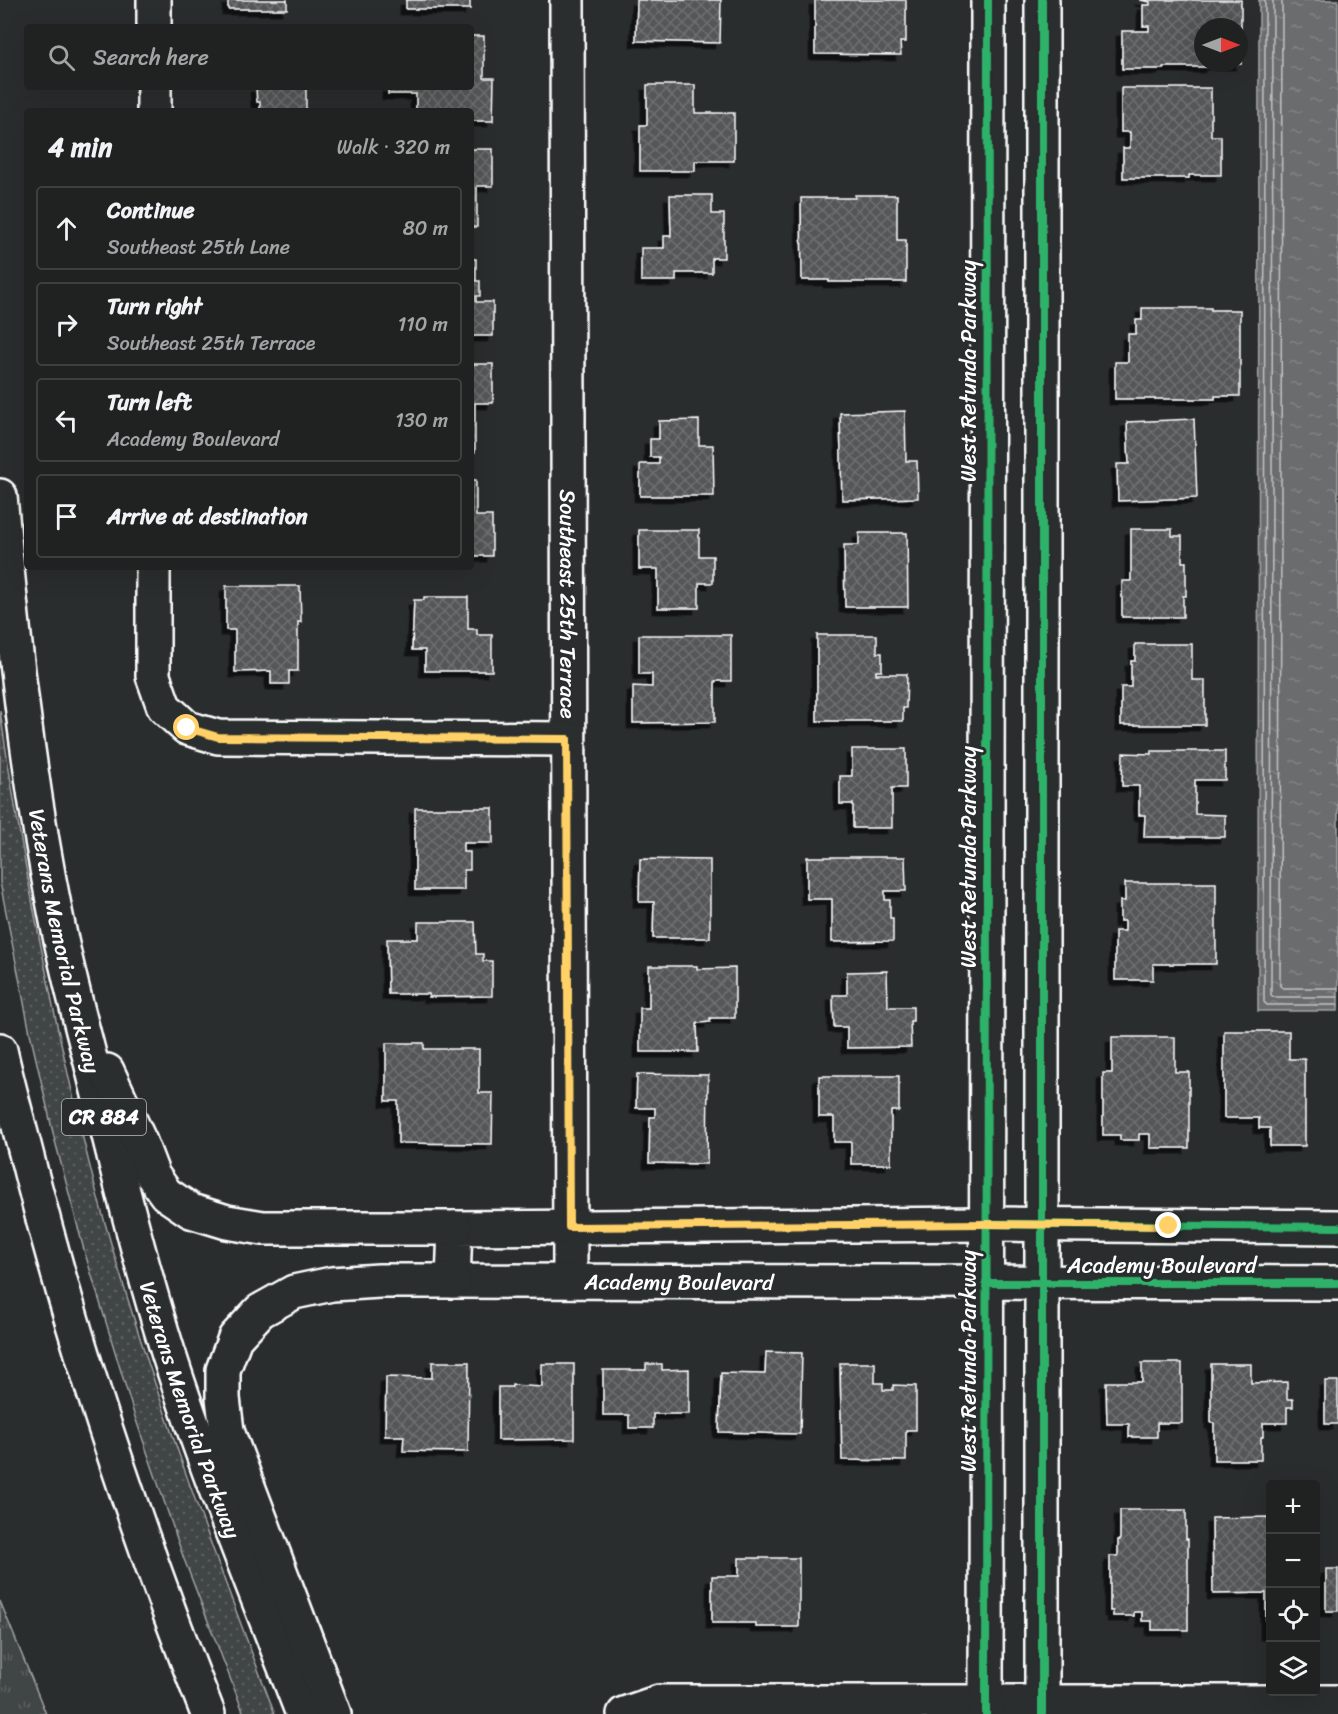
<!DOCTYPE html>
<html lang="en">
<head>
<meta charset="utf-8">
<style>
  :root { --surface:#202222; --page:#2d2f2f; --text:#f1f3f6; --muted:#a2a4a5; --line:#3d3f40 }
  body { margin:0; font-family:Sriracha,sans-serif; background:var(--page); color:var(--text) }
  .controls { position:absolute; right:18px; bottom:18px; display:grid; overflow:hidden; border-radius:6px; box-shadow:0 6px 24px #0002 }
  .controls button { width:54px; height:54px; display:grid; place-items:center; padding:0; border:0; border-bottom:2px solid var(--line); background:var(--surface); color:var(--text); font:30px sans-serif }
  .compass { position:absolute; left:1194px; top:18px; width:54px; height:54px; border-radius:50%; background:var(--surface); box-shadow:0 6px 24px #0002; rotate:90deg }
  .stop { position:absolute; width:18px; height:18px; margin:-14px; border:4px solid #ffd166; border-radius:50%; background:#fff }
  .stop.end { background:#ffd166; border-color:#fff; box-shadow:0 2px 6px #0008 }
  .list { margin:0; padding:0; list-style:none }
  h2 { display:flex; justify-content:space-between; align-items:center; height:78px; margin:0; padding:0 24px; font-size:26px }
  h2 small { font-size:20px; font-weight:400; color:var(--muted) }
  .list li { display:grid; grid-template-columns:39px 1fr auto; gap:18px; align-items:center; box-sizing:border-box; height:84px; margin:0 12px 12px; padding:0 12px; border:2px solid var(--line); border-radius:6px }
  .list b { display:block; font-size:22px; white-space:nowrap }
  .list p { margin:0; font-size:20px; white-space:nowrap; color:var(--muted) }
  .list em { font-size:20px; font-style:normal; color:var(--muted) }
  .icon { flex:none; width:33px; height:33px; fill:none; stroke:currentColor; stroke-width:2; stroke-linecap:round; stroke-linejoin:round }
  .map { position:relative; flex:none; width:1338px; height:1714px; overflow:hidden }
  .search { position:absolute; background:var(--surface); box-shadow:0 6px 24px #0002; left:24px; top:24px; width:450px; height:66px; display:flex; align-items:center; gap:15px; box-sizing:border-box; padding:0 21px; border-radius:6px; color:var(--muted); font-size:22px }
  .panel { position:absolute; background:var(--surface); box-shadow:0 6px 24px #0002; left:24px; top:108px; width:450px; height:462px; border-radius:6px }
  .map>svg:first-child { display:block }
</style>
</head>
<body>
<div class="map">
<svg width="1338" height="1714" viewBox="0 0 1338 1714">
  <defs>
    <pattern id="grass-dots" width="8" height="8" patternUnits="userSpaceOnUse" patternTransform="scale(1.5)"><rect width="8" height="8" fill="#414445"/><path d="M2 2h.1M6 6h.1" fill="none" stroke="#5e6061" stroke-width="1.8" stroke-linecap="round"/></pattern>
    <pattern id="park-tufts" width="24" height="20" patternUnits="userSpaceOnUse" patternTransform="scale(1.5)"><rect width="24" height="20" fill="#414445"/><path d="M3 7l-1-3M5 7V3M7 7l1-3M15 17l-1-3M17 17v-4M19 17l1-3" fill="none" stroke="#5e6061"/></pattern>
    <pattern id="water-ripples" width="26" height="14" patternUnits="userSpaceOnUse" patternTransform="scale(1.5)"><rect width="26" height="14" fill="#6a6c6d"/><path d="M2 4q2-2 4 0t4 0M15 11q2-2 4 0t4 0" fill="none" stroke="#808283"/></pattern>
    <pattern id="building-cross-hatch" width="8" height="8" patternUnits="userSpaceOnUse" patternTransform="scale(1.5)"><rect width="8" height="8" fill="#555758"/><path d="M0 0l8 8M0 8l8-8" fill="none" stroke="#6e7071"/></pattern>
    <filter id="shadow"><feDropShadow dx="-5.5" dy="5.5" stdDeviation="0" flood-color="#0009"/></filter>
  </defs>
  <rect width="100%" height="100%" fill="#2a2d2e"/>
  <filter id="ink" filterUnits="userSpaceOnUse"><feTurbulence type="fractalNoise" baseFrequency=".0167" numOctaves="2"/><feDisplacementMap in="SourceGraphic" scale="12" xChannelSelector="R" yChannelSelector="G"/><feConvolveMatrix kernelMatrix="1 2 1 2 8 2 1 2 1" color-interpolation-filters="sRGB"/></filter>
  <g filter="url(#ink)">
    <path fill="url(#grass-dots)" stroke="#a0a2a2" stroke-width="1.5" d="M 0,710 C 15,816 35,920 57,1025 C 72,1091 86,1158 105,1223 C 153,1390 213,1552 275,1714 L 244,1714 L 184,1559 L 134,1414 L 84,1250 L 54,1137 L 30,1033 L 0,882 Z"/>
    <polygon fill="url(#park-tufts)" stroke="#a0a2a2" stroke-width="1.5" points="0,1601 46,1714 0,1714"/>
    <polygon fill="url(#water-ripples)" stroke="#a6a7a7" stroke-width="1.5" points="1259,0 1338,0 1338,1011 1258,1011"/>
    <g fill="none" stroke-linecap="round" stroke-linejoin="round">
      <g stroke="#c3c4c5" stroke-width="1.5">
        <polyline points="1265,0 1264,1002 1267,1005 1338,1005"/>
        <polyline points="1273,0 1271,995 1274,997 1338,997"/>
        <polyline points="1282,0 1280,986 1283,988 1338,988"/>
      </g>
    </g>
    <g fill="url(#building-cross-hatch)" stroke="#fff" stroke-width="1.5" fill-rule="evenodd" filter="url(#shadow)">
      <rect x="228" y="0" width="59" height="9"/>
      <rect x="406" y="0" width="64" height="9"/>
      <polygon points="637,0 721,0 720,43 636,41"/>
      <polygon points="815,0 906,0 906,42 900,42 901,55 815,54"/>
      <path d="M 1140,0 L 1241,0 L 1241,64 L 1210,64 L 1210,67 L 1163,67 L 1163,69 L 1122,69 L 1122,31 L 1149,31 L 1149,26 L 1143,26 L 1143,5 L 1150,5 L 1150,2 ZM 1203,27 L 1239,27 L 1239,63 L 1203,63 Z"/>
      <polygon points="471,36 484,36 484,78 494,78 493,121 471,121 471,111 416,111 416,94 388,94 388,87 471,87"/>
      <polygon points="647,85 695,85 695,113 734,113 734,161 695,161 695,171 640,171 640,125 647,125"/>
      <polygon points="256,87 306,87 306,111 260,111 260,102 257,102"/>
      <polygon points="1121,88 1211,88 1211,136 1221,136 1221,175 1189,175 1189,178 1123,178 1123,148 1130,148 1130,132 1121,132"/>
      <polygon points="471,149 493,149 493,186 477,186 477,227 471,227"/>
      <polygon points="670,195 712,195 712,214 724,214 724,258 712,258 712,273 676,273 676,281 641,281 641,248 664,248 664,236 671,236"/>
      <polygon points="855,195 897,195 897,240 906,240 906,282 829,282 829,280 802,280 801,198 855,198"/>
      <polygon points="471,259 476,259 476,281 480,281 480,296 476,296 476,302 493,302 493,336 471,336"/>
      <polygon points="1142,308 1211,308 1211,310 1240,310 1240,396 1215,396 1215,399 1115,399 1115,362 1128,362 1128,334 1136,334 1136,320 1142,320"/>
      <polygon points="471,364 493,364 493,403 475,403 475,452 471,452"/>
      <polygon points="905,411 906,461 917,461 918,498 842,500 840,413"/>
      <polygon points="1194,419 1197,498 1118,501 1117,464 1129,464 1127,422"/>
      <polygon points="699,420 699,445 713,445 714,496 640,496 640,464 659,464 659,457 650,457 650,439 659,439 659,421"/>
      <polygon points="471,480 476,480 476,516 492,516 492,556 471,556"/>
      <polygon points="1131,529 1172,529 1172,536 1182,536 1182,562 1186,562 1186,596 1183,596 1183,617 1122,617 1122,581 1131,581"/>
      <polygon points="639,530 699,530 699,556 713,556 713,583 699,583 699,608 658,608 658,569 639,569"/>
      <polygon points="859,533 907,533 908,607 845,607 844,545 859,545"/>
      <polygon points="226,586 300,586 301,622 298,622 298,671 289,671 289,684 271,684 271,671 235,672 235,630 226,630"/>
      <polygon points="424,597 468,597 468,629 477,629 477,635 492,635 492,671 425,671 425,650 412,650 414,600 424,600"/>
      <polygon points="639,635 731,635 731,681 715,681 715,722 633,723 633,686 652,687 652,674 639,674"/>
      <polygon points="817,635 877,635 877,653 882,653 882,671 876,671 876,674 907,674 906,708 903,708 903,721 817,721"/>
      <polygon points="1135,644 1192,644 1192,680 1205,680 1205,725 1121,725 1121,687 1131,687 1131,661 1135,661"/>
      <polygon points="852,749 906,749 906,788 892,788 892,828 853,828 853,804 840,804 840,776 852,776"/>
      <polygon points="1151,751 1225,751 1225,780 1195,780 1195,814 1225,815 1225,837 1144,837 1145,815 1139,815 1139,786 1122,786 1123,753 1151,754"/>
      <polygon points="415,808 493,808 493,843 463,843 463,852 470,852 470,870 464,870 464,890 415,890"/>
      <polygon points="807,857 905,857 906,891 885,891 885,900 890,900 890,918 893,918 893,941 832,942 832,899 807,899"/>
      <polygon points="640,859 710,860 710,938 653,938 654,902 639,902"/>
      <polygon points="1125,883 1216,883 1216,964 1153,964 1153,980 1115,980 1115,931 1125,931 1125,921 1120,921 1120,901 1125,901"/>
      <polygon points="418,922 475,922 476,954 483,954 483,961 492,961 492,996 429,997 429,994 388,994 387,939 418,939"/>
      <polygon points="649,966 697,966 697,969 735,968 735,1018 710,1018 710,1022 697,1023 698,1052 640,1052 640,1008 649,1008"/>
      <polygon points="887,971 888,1007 913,1007 913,1021 910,1021 911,1047 847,1048 847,1027 834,1027 833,995 847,995 847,972"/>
      <polygon points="1224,1031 1289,1031 1289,1059 1305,1059 1305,1146 1270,1146 1270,1128 1259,1128 1259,1118 1224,1118"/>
      <polygon points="1112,1037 1175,1037 1175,1072 1189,1072 1189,1148 1150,1148 1150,1134 1139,1134 1139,1140 1120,1140 1120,1135 1103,1135 1103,1073 1112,1073"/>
      <polygon points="386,1043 424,1043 424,1049 479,1049 479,1093 493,1093 492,1144 398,1143 398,1101 386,1101"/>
      <polygon points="637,1074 708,1075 707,1164 649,1163 650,1117 655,1117 655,1108 636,1108"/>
      <polygon points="819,1076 899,1076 899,1111 891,1111 891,1164 851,1164 851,1142 834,1142 834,1117 819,1117"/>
      <polygon points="766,1352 802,1353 800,1434 719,1432 721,1373 765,1374"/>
      <polygon points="432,1362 469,1362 468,1452 403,1451 404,1436 385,1436 386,1377 432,1378"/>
      <polygon points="840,1363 875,1363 875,1383 883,1383 883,1390 893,1390 893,1385 916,1386 916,1430 906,1430 906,1461 842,1460"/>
      <polygon points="1142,1363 1182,1363 1182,1423 1157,1423 1157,1437 1129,1437 1129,1424 1107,1424 1106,1382 1142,1382"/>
      <polygon points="542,1364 574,1364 574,1439 498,1440 498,1387 512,1387 512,1385 542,1387"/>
      <polygon points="646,1364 662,1364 662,1370 689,1369 689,1414 653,1414 653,1428 629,1428 629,1415 603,1415 603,1370 646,1370"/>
      <polygon points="1211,1364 1251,1364 1251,1383 1287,1382 1287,1399 1293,1399 1293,1407 1287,1407 1287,1423 1263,1423 1263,1437 1261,1437 1261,1460 1214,1460 1214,1423 1211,1423"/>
      <rect x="1325" y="1381" width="13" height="43"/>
      <polygon points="1120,1510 1186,1510 1186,1539 1188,1539 1188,1630 1152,1630 1152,1621 1142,1621 1142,1612 1134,1612 1134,1616 1113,1616 1113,1611 1110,1611 1110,1556 1118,1556 1118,1540 1120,1540"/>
      <polygon points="1270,1517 1270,1634 1266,1634 1266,1593 1213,1594 1212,1518"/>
      <polygon points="739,1558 799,1558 799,1627 756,1627 756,1623 712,1623 712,1576 739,1576"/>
      <rect x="1326" y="1569" width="12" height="42"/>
    </g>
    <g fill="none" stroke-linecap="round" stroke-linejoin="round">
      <g stroke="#fff" stroke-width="38">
        <g id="minor">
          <path id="s1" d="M 567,0 L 570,1281"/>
          <polyline points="1042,0 1042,1714"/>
          <polyline points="154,27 154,0"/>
          <polyline points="154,87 154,111"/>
          <polyline points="153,567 153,676 164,707 187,728 218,737 567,739"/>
          <path id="s2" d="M 1338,1227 L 986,1224 L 455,1228 L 453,1281 L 1338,1283"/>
          <polyline points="624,1714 659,1702 1338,1702"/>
          <polyline points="986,1714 988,0"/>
        </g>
      </g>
      <g stroke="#fff" stroke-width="38">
        <g id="highway">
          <path id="s3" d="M 0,496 C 13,637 28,777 56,916 C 66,968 80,1019 93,1070 C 116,1165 139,1259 168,1352 C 207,1474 257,1594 303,1714"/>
          <path d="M 0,1050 C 9,1091 21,1132 31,1173 C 78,1357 139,1537 208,1714"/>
          <polyline points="107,1071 140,1142 153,1176 166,1194 191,1211 227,1222 263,1228 455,1228"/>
          <polyline points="334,1714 227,1431 223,1398 223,1370 235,1338 260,1311 294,1292 332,1284 379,1281 453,1281"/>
        </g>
      </g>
      <use href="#minor" stroke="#2a2d2e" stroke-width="33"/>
      <use href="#highway" stroke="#2a2d2e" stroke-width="33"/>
      <g stroke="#2a2d2e" stroke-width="11">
        <g id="cycleway">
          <polyline points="1042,0 1042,1714"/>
          <polyline points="986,1224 1338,1227"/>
          <polyline points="986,1283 1338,1283"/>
          <polyline points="986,1714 988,0"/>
        </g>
      </g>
      <use href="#cycleway" stroke="#2db169" stroke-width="8"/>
    </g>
  </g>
  <g fill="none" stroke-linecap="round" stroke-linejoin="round" filter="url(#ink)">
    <polyline stroke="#ffd166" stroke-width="8" points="187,728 218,737 567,739 569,1227 986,1224 1169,1226"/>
  </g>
  <g text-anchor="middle" stroke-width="6" stroke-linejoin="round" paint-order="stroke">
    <rect fill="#2a2d2e" stroke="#bfc0c0" stroke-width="1.5" x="62" y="1099" width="84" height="36" rx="4.5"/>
    <g font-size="21" font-weight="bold" fill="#fff">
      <text x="104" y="1124">CR 884</text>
    </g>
    <g font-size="22" fill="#fff" stroke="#2a2d2e">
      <text transform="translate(968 371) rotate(-90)" y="8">West Retunda Parkway</text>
      <text dy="8" stroke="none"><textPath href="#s1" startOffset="604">Southeast 25th Terrace</textPath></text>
      <text transform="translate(968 857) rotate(-90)" y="8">West Retunda Parkway</text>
      <text dy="8" stroke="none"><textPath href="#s3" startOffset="450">Veterans Memorial Parkway</textPath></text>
      <text x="1162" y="1273">Academy Boulevard</text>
      <text dy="8" stroke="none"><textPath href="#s2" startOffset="1162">Academy Boulevard</textPath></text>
      <text transform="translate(968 1361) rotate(-90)" y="8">West Retunda Parkway</text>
      <text dy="8" stroke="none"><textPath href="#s3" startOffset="936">Veterans Memorial Parkway</textPath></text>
    </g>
  </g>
</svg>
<div class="controls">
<button>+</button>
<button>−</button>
<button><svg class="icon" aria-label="locate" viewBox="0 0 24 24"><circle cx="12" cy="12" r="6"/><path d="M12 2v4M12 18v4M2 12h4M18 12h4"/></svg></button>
<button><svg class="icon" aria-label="layers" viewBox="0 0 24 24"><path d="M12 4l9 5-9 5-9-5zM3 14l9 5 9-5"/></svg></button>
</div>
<svg class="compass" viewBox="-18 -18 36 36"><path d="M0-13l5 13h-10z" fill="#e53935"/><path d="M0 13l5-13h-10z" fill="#a2a4a5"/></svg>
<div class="stop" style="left:187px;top:728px"></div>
<div class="stop end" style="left:1169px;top:1226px"></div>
<div class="search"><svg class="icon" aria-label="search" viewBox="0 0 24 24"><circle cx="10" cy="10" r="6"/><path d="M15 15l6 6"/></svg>Search here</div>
<section class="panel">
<h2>4 min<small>Walk · 320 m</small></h2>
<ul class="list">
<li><svg class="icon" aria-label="ahead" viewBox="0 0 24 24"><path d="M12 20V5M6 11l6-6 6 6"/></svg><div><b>Continue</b><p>Southeast 25th Lane</p></div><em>80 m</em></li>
<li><svg class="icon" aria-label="right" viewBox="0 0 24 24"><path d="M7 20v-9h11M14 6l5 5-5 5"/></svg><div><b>Turn right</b><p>Southeast 25th Terrace</p></div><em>110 m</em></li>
<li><svg class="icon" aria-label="left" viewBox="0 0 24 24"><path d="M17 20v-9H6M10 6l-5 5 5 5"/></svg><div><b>Turn left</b><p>Academy Boulevard</p></div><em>130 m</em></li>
<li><svg class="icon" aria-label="arrive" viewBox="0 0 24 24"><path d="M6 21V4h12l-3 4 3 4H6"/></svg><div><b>Arrive at destination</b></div></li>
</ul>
</section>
</div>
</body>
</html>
